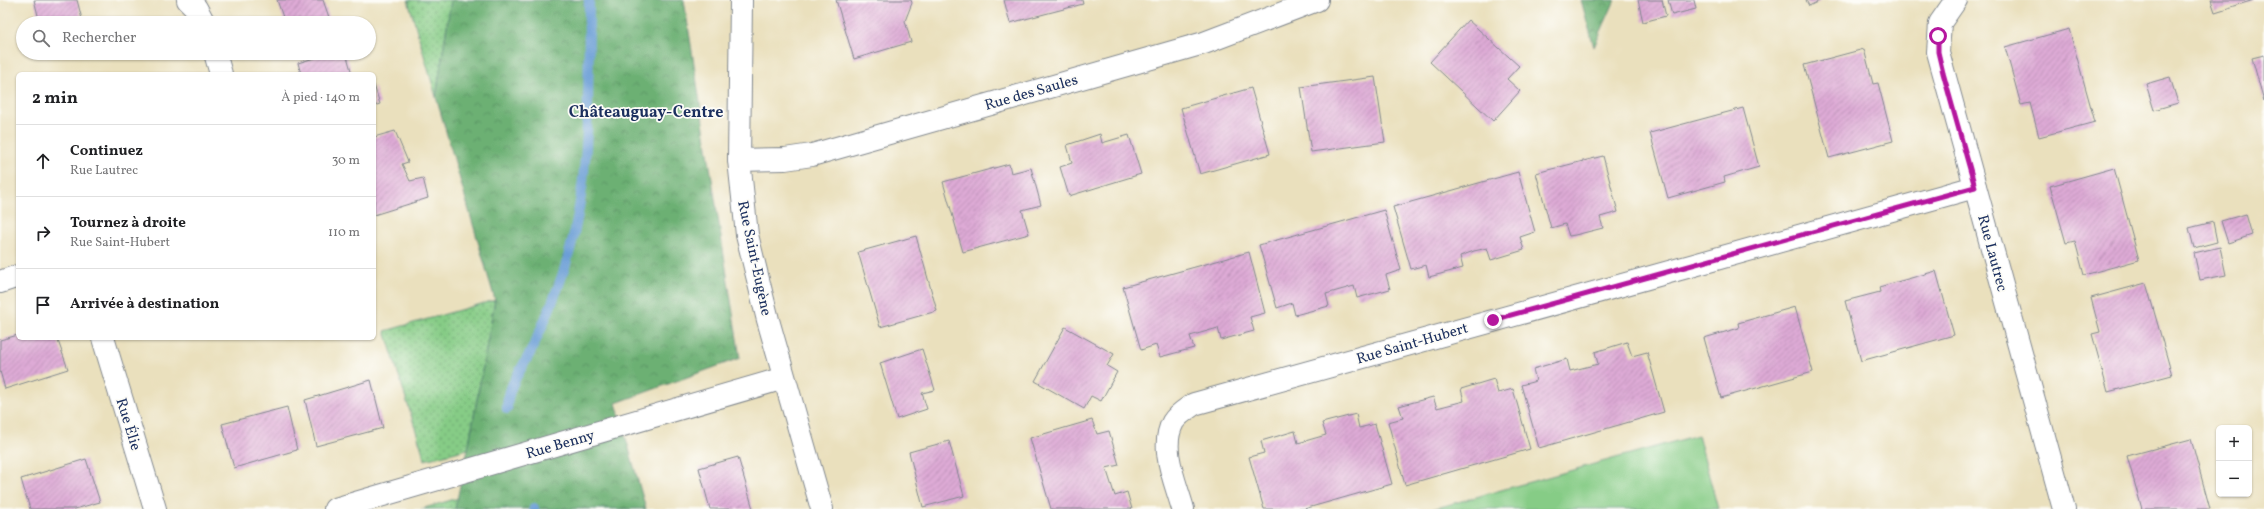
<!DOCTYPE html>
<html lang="fr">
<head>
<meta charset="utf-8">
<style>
  :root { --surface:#fff; --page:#f6f6f6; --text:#202124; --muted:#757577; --line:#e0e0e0 }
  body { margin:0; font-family:Vollkorn,serif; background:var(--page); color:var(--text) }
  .controls { position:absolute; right:12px; bottom:12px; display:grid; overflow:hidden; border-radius:6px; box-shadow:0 1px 3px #0004 }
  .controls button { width:36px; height:36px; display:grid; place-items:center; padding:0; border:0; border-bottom:1px solid var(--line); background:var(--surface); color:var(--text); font:20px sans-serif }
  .stop { position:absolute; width:12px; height:12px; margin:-9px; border:3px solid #b5179e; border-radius:50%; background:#fff }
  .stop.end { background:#b5179e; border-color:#fff; box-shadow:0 1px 4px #0008 }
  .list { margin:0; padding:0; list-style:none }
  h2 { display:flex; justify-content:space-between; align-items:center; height:52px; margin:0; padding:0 16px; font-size:17px }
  h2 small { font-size:13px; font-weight:400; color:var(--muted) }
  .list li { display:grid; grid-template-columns:26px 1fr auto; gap:12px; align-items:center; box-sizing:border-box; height:72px; padding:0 16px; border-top:1px solid var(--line) }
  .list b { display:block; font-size:15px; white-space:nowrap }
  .list p { margin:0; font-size:13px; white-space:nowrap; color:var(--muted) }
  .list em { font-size:13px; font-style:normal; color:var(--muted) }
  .icon { flex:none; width:22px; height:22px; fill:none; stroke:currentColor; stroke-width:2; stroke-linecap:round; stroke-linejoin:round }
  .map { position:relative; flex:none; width:2264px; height:509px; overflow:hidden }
  .search { position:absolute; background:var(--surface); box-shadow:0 1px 3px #0004; left:16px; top:16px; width:360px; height:44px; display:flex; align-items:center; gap:10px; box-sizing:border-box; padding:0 14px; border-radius:22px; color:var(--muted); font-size:15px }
  .panel { position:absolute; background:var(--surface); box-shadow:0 1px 3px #0004; left:16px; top:72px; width:360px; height:268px; border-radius:6px }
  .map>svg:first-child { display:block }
</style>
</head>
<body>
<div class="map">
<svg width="2264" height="509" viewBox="0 0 2264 509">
  <defs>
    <pattern id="grass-dots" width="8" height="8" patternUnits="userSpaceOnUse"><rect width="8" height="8" fill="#86cc86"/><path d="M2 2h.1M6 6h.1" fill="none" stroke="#6da671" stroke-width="1.8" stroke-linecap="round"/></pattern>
    <pattern id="forest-crowns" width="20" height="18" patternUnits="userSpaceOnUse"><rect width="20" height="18" fill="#6cb073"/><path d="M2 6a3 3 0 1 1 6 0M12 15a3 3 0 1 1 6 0" fill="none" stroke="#589062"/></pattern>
    <pattern id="building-hatch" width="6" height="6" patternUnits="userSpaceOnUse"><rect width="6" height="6" fill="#deaad6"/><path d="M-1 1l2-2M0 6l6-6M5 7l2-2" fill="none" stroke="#b38bb1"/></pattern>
  </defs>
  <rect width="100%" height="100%" fill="#fdfcf7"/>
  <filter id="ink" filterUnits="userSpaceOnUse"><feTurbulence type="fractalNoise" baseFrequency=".025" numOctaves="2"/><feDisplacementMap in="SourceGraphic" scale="8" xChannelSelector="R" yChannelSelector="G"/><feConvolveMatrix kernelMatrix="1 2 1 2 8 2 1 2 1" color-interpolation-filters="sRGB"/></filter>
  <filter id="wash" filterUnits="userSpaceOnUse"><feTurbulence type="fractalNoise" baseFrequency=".012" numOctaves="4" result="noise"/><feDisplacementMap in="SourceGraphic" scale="16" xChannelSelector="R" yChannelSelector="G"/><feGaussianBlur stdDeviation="0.9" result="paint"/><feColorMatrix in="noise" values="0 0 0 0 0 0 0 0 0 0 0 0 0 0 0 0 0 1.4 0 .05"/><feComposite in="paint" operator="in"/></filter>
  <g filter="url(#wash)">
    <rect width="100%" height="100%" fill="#eae0bd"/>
    <g fill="url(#grass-dots)" stroke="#507e72">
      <polygon points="408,0 451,0 436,97"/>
      <polygon points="495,300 468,449 425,460 385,331"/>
      <polygon points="458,498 455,509 421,509"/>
    </g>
    <g fill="url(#forest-crowns)" stroke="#447068">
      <polygon points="451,0 684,0 740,358 616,403 646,509 455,509 468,449 495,300 436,97"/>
      <polygon points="1581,0 1615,0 1594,47"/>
    </g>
    <polygon fill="#86cc86" stroke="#507e72" points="1698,435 1718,509 1433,509"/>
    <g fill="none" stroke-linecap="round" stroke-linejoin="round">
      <g stroke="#6b9ed6" stroke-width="10">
        <path d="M 507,409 C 507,385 522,370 532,349 C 544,323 556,295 565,267 C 592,182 588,89 589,0"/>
        <polyline points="534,508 534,509"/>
      </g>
    </g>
    <g id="blocks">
      <g fill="url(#building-hatch)">
        <polygon points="34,0 77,0 83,23 40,23"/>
        <polygon points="277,0 323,0 331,23 285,23"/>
        <polygon points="836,0 911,0 912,3 905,21 911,42 854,59"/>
        <polygon points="1004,0 1082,0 1083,4 1010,23"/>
        <polygon points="1638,0 1662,0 1666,16 1643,22"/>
        <polygon points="1668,0 1694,0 1696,9 1672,15"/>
        <polygon points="1806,0 1821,0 1809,6"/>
        <polygon points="2211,0 2254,0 2215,12"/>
        <polygon points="1468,20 1519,66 1507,79 1520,91 1493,121 1430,62"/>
        <polygon points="2069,29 2095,122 2039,137 2030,103 2021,105 2005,47"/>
        <polygon points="1864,49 1873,84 1878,83 1893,141 1829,158 1804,65"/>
        <polygon points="331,53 346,53 352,74 301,74 298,63"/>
        <polygon points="2264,55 2264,101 2252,58"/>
        <polygon points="1375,77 1385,142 1311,152 1301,87"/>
        <polygon points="2170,77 2178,103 2154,110 2146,84"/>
        <polygon points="374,85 380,104 374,106"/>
        <polygon points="1251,88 1270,154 1200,174 1181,108"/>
        <polygon points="1743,108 1759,167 1724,177 1725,182 1668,198 1650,133"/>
        <polygon points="395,131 408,162 402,164 410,181 423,178 428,198 374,215 374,137"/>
        <polygon points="1100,134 1102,143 1129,135 1141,174 1069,196 1060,167 1072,163 1067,145"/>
        <polygon points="1603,156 1618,212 1600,217 1603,228 1575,235 1569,236 1565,224 1551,228 1536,173"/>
        <polygon points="1009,164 1011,173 1031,168 1041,205 1022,210 1029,234 963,252 943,182"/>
        <polygon points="2114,168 2139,260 2084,275 2075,241 2066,243 2050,186"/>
        <polygon points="1518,172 1535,232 1520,237 1524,250 1491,260 1487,248 1474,251 1460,256 1463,268 1429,277 1426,265 1411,269 1393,207"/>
        <polygon points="1384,210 1401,270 1386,275 1390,289 1357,298 1354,286 1326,294 1329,306 1295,315 1292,303 1277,308 1259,245"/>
        <polygon points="2246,214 2252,235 2228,243 2221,221"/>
        <polygon points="2213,222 2217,242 2194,248 2189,228"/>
        <polygon points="916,236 937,311 880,327 858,252"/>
        <polygon points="2220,247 2226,275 2200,280 2194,253"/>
        <polygon points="1249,252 1265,313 1250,317 1254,331 1221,340 1218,328 1190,336 1194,348 1160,357 1156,345 1141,350 1123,287"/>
        <polygon points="1936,271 1954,335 1861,361 1845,301 1880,292 1879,287"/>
        <polygon points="2146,283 2172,375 2108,392 2092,334 2100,332 2091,298"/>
        <polygon points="1795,307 1813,372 1721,398 1704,338 1739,328 1738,323"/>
        <polygon points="1065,327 1114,354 1107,366 1117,372 1101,401 1091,396 1084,409 1035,381"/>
        <polygon points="18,335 18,338 57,338 68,369 5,389 0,371 0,340"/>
        <polygon points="1627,342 1632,356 1647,352 1664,412 1539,448 1521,385 1536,381 1533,369 1567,359 1570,371 1598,364 1595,352"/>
        <polygon points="922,349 935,390 922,393 927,409 897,419 880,363"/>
        <polygon points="1494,379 1498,393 1513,389 1530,449 1405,485 1388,422 1403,418 1399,406 1433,397 1437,408 1464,401 1461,389"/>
        <polygon points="371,380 383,428 316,446 305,400"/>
        <polygon points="287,407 297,450 234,468 222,424"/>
        <polygon points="1356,414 1359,428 1375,424 1392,484 1304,509 1264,509 1249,457 1264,453 1261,441 1295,431 1298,443 1326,435 1322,423"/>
        <polygon points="1092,420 1097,434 1109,431 1119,465 1106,468 1115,496 1127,492 1132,509 1051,509 1030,438"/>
        <polygon points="2191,439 2210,509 2142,509 2127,456"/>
        <polygon points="949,441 964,496 923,507 909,452"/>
        <polygon points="738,457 753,509 710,509 699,468"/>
        <polygon points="86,459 100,502 75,509 30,509 21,479"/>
      </g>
    </g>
  </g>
  <g filter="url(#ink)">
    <use href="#blocks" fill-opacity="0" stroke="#82888e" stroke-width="1"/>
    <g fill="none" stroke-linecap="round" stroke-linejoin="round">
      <g stroke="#82888e" stroke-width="24">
        <g id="minor">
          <polyline points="188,0 196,8 204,23"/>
          <polyline points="741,0 739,160 747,235 768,320 822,509"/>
          <polyline points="1956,0 1940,23 1938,52 2064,509"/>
          <polyline points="215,53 221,74"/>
          <polyline points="739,160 785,159 812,155 1204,43 1317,0"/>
          <polyline points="0,282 18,276"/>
          <polyline points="103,338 155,509"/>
          <polyline points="335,509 784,378"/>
          <path d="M 1183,509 C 1176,483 1159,448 1173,422 C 1178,414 1187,409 1194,404 L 1975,187"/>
        </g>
      </g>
      <use href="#minor" stroke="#fff" stroke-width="22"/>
    </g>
  </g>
  <g fill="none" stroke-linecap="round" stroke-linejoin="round" filter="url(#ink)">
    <polyline stroke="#b5179e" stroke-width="5" points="1493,320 1975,187 1943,73 1938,52 1938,36"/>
  </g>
  <g text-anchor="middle" stroke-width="3.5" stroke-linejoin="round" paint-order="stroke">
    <g font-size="15" fill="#1b2f5e" stroke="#fdfcf7">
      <text transform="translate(1031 92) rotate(-16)" y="5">Rue des Saules</text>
      <text transform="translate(1993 253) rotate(75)" y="5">Rue Lautrec</text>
      <text transform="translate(755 258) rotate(78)" y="5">Rue Saint-Eugène</text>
      <text transform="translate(1412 343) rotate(-16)" y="5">Rue Saint-Hubert</text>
      <text transform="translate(129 424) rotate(73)" y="5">Rue Élie</text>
      <text transform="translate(560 444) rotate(-16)" y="5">Rue Benny</text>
    </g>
    <g font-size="16" font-weight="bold" fill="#1b2f5e" stroke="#fdfcf7">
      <text x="646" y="117">Châteauguay-Centre</text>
    </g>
  </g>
</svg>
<div class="controls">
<button>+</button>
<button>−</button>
</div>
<div class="stop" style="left:1938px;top:36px"></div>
<div class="stop end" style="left:1493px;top:320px"></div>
<div class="search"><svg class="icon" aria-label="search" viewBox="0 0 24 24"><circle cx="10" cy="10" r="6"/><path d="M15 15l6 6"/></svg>Rechercher</div>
<section class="panel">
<h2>2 min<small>À pied · 140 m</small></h2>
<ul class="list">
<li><svg class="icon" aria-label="ahead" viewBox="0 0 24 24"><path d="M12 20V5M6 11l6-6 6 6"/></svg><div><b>Continuez</b><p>Rue Lautrec</p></div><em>30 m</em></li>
<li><svg class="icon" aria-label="right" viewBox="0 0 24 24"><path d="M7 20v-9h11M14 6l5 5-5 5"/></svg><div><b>Tournez à droite</b><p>Rue Saint-Hubert</p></div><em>110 m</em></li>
<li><svg class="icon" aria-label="arrive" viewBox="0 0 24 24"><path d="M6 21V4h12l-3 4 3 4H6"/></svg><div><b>Arrivée à destination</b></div></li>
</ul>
</section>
</div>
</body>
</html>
